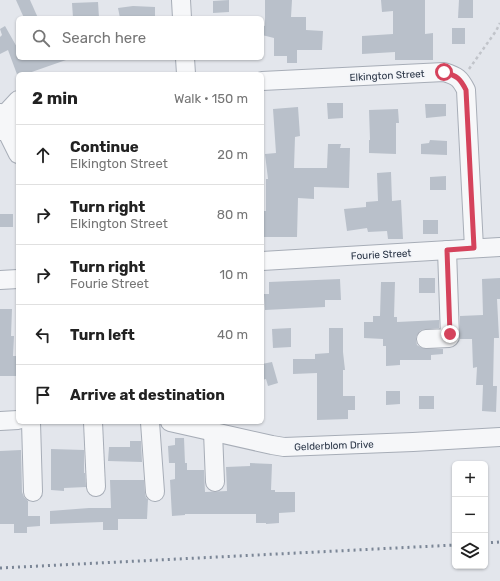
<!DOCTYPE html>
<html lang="en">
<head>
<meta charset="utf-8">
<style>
  :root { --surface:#fff; --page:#f2f2f2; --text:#222; --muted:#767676; --line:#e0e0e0 }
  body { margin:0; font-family:Rubik,sans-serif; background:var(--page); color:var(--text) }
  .controls { position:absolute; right:12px; bottom:12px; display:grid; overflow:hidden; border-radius:6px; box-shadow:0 1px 3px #0004 }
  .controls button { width:36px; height:36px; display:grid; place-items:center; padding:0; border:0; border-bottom:1px solid var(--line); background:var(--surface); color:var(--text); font:20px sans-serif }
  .stop { position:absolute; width:12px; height:12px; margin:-9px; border:3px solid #d5435c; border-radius:50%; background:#fff }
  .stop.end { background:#d5435c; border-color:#fff; box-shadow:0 1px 4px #0008 }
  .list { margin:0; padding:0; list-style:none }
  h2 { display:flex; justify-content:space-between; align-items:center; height:52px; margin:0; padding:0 16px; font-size:17px }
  h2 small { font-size:13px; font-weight:400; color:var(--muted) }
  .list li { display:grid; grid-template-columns:26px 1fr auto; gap:12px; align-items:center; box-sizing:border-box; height:60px; padding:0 16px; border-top:1px solid var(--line) }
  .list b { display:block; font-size:15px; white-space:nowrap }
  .list p { margin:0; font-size:13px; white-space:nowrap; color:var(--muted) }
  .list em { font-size:13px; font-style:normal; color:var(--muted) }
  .icon { flex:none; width:22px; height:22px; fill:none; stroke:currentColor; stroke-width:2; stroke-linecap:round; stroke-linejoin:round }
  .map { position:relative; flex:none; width:500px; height:581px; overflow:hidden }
  .search { position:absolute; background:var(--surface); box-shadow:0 1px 3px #0004; left:16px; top:16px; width:248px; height:44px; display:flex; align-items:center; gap:10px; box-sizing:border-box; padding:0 14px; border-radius:6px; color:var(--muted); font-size:15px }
  .panel { position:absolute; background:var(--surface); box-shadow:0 1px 3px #0004; left:16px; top:72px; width:248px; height:352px; border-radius:6px }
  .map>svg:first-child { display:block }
</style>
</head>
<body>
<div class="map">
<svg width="500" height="581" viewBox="0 0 500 581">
  <rect width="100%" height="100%" fill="#e3e6ec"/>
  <g fill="#b9c0ca">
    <polygon points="16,0 30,0 38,18 24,18"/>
    <polygon points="229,0 229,12 213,13 213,1"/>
    <polygon points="265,0 292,0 291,17 306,17 306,30 323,31 322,50 297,50 297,63 287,63 287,56 274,56 274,38 262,35 262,25 265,26"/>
    <polygon points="381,0 425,0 425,34 433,33 433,60 395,60 395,52 362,54 362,36 393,34 393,11 382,12"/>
    <polygon points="459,0 473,0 473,18 458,18"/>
    <polygon points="98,2 99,18 73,18 72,3"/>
    <polygon points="133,6 155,7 155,18 120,18 118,8"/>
    <polygon points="5,26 18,49 18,58 66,58 66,60 26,74 18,74 18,77 8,50 0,54 0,37 2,35 0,29"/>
    <rect x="452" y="28" width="13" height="16"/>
    <polygon points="327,103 343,103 343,118 328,119"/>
    <polygon points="425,104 446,104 446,116 426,118"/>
    <polygon points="298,107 300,136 295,137 294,168 327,168 328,144 341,144 340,148 350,148 349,188 314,187 314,199 298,198 297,237 262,237 262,211 266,211 266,179 268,179 265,154 276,153 273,109"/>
    <polygon points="398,109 399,123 396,123 396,154 369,153 369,140 370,140 369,110"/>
    <polygon points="430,140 447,141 447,155 421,154 421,144 429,143"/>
    <polygon points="391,172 392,201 401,200 403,239 388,239 387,231 368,232 367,228 347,231 344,209 366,207 366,202 378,201 377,173"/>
    <polygon points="446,176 446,190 430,190 430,177"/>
    <rect x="0" y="214" width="13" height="13"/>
    <rect x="423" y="220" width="15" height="14"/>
    <rect x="419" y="278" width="16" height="15"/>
    <polygon points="500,278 500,299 497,299 499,338 494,338 493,386 497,386 496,412 482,411 483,385 476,385 477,367 473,368 472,339 460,339 460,316 483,315 482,279"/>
    <polygon points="340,279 341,300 325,300 325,307 265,310 264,294 269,294 269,282"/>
    <polygon points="381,282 395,282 394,317 397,317 397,322 439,320 439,328 421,330 417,335 416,340 417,345 422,348 443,349 443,354 431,355 431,360 400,360 400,365 386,366 386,346 383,346 383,339 364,338 364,322 373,322 373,316 380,316"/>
    <polygon points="0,309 12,309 11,336 14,336 13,356 18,356 18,376 0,376"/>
    <polygon points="291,328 291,347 273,348 272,329"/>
    <polygon points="329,328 343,328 343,352 345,370 343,370 343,396 355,396 355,410 348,410 348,419 317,420 317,373 293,374 293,359 315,359 315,354 329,353"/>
    <polygon points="272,362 278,383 268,386 266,379 262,380 262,364"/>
    <polygon points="386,391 400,391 400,404 386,405"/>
    <rect x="419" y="396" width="15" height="13"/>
    <polygon points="175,438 184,438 185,463 187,463 187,470 204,470 205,492 227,491 226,467 250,466 250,463 272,464 271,490 275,490 275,492 295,492 295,512 279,513 279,523 266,524 266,523 256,523 256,514 185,514 185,515 172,516 170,480 175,479 175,463 169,463 168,446 175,445"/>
    <polygon points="130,441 141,441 142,462 108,461 109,447 130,447"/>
    <polygon points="51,449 84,450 84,473 85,473 86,487 64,488 64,491 51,490"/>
    <polygon points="21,450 22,492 24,497 28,501 28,516 40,516 40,526 27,527 27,533 14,533 14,524 0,524 0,451"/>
    <polygon points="110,480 144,480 145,493 146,498 148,499 147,519 118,519 118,530 103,530 103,522 50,524 50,511 89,508 111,508"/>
  </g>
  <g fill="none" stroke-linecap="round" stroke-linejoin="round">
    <g stroke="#a7adb7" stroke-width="20">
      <g id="minor">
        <polyline points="181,0 182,18"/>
        <polyline points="185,58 186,74"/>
        <path d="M 262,81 L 444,72 C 457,76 460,78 466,90 L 474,248"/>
        <path d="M 0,113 C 10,114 13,123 6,130 L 0,131"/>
        <polyline points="5,114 18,100"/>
        <polyline points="6,130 18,154"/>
        <polyline points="262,261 500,247"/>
        <polyline points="0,280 18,279"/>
        <polyline points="426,339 449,338 450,337 447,250"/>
        <polyline points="0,421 18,420"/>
        <polyline points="31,422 33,492"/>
        <polyline points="93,422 96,487"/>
        <polyline points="150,422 155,492"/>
        <polyline points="170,422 272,445 284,447 413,442 500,437"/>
        <polyline points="213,432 215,482"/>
      </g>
    </g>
    <polyline stroke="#c1c4ca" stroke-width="2.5" stroke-dasharray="3 3" stroke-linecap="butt" points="469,69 496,31 500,23"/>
    <use href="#minor" stroke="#f6f7f9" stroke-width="18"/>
    <g stroke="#7b8696" stroke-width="3" stroke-dasharray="2 4" stroke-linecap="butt">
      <polyline points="485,543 500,542"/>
      <polyline points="0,568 455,545"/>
    </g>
  </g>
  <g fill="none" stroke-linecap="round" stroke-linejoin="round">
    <path stroke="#d5435c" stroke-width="5" d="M 444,72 C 457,76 460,78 466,90 L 474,248 L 447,250 L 450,334"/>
  </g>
  <g text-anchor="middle" stroke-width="3" stroke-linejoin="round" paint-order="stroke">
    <g font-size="10" fill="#293445" stroke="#f3f5f9">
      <text transform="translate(387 75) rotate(-3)" y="4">Elkington Street</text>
      <text transform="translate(381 254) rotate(-3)" y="4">Fourie Street</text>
      <text transform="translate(334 445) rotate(-2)" y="4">Gelderblom Drive</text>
    </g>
  </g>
</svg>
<div class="controls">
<button>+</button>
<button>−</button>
<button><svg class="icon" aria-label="layers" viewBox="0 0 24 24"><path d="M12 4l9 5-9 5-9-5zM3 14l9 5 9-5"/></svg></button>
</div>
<div class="stop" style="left:444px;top:72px"></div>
<div class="stop end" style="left:450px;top:334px"></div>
<div class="search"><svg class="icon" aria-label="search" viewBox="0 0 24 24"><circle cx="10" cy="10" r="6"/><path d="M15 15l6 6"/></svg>Search here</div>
<section class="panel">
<h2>2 min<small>Walk · 150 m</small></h2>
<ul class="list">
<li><svg class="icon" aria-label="ahead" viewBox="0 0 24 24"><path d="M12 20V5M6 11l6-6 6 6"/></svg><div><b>Continue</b><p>Elkington Street</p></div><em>20 m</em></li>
<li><svg class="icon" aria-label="right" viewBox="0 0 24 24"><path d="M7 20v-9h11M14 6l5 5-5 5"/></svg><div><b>Turn right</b><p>Elkington Street</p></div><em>80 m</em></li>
<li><svg class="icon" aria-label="right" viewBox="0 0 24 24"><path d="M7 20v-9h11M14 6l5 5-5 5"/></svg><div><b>Turn right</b><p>Fourie Street</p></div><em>10 m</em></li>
<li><svg class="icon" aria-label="left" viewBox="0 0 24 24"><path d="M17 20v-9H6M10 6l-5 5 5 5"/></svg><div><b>Turn left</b></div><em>40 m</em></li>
<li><svg class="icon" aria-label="arrive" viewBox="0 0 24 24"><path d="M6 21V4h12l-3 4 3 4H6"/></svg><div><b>Arrive at destination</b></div></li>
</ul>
</section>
</div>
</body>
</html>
